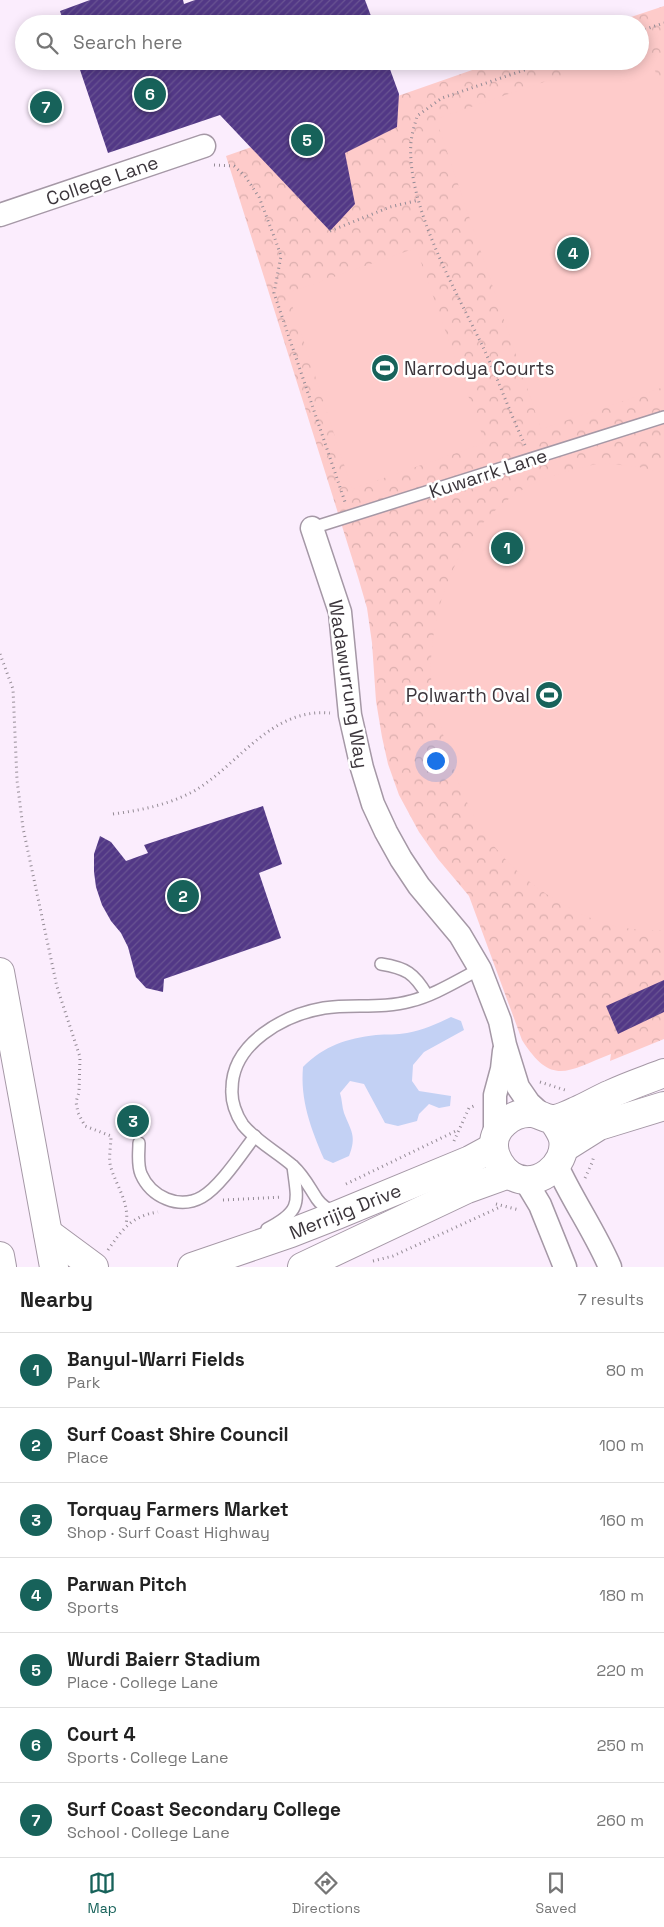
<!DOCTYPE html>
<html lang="en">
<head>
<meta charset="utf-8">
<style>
  :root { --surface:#fff; --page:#f6f6f6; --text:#222; --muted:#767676; --line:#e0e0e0; --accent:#17625a }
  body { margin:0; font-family:"Space Grotesk",sans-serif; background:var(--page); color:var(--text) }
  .you { position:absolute; left:435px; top:760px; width:18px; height:18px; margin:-12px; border:4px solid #fff; border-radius:50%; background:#1a73e8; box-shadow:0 0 0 8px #1a73e833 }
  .badge { display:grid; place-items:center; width:32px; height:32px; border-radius:50%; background:var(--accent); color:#fff; font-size:16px; font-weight:700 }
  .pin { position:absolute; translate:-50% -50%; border:2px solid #fff; box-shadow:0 1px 5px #0006 }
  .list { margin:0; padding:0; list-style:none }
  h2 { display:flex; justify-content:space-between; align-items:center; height:65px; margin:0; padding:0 20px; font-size:21px }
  h2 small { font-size:16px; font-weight:400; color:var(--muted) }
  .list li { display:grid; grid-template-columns:32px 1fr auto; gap:15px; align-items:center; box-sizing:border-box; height:75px; padding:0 20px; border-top:1px solid var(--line) }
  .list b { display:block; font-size:19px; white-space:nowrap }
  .list p { margin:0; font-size:16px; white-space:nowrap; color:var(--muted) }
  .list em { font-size:16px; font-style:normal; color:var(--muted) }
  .icon { flex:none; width:28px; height:28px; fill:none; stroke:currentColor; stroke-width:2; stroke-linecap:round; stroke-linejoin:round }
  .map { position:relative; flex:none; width:664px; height:1267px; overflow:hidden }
  .search { position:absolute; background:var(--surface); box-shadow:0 2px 12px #0003; left:15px; right:15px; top:15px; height:55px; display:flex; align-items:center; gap:12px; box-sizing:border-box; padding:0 18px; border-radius:28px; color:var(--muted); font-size:19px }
  .sheet { height:590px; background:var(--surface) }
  nav { display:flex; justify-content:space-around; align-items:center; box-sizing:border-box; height:70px; border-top:1px solid var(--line); background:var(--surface); font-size:14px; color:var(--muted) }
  nav a { display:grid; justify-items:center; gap:2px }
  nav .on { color:var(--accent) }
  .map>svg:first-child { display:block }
</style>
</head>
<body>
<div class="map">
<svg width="664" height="1267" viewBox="0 0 664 1267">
  <defs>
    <pattern id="forest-crowns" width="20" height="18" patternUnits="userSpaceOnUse" patternTransform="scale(1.25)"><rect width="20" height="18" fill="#fecbca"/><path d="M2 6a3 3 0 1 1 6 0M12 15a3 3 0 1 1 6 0" fill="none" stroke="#dbafae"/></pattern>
    <pattern id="building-hatch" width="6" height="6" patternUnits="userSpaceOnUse" patternTransform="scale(1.25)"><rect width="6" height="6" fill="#523886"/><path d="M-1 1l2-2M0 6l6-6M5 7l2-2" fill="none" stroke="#695492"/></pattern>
  </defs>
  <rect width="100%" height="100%" fill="#fbedfd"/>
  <path fill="url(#forest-crowns)" d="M 664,6 L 664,1039 L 610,1061 L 611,1054 C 567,1071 552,1087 522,1040 L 469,896 L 438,859 L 419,832 L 399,795 L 388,764 L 382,737 L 376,701 L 372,643 L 367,608 L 358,577 L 226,156 L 498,61 L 640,61 L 640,24 L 610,24 Z"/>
  <g fill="#fecbca">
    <polygon points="647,47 664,97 664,387 541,429 436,119 605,61 640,61 640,49"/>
    <polygon points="416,248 485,443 352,489 288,293"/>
    <path d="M 602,463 L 639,467 L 664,473 L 664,930 C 647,930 628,930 611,925 C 570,913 527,885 499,852 C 467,815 451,768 440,722 C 436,708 432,692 431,677 C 429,608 458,532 517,493 C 543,476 573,469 602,463 Z"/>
  </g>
  <path fill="#c3d1f4" d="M 451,1017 L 461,1021 L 464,1030 L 424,1052 L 413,1065 L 412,1081 L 419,1091 L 451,1096 L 450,1106 L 439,1108 L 429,1104 L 419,1114 L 417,1121 L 398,1126 L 385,1123 L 364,1084 L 350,1081 L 340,1093 C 342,1099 342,1107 344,1113 C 351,1131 357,1136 349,1156 L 333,1163 L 324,1159 C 311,1129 300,1100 303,1067 C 325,1045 346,1039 376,1035 C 387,1034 397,1035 407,1033 C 423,1030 437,1024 451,1017 Z"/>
  <g fill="url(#building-hatch)">
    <polygon points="90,0 183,0 184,4 195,0 365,0 374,24 64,24 60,11"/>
    <polygon points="77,61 387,61 399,94 397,127 345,153 355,204 330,231 220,115 108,153"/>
    <polygon points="263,806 282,864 259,873 281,938 164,979 163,992 146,988 136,977 128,947 121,933 111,921 102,905 96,887 94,872 94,854 100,836 111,842 126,861 148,853 144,845"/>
    <polygon points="664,980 664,1012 618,1034 606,1006"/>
  </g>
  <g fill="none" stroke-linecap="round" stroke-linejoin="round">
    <g stroke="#a598a6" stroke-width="14">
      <g id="service">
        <polyline points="312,528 664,417"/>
        <path d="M 381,964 C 406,968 414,973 427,995"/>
        <path d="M 139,1143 C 139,1153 137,1164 141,1174 C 151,1197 179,1210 202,1197 C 220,1187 242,1153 255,1136"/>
        <path d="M 335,1213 C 329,1210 321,1205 317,1199 C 309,1187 304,1176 293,1166 C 277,1152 256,1141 243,1125 C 236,1115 231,1101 232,1089 C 232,1043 284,1015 324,1008 C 353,1004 383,1009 411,1001 C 435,995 458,980 480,969"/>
        <path d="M 267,1229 C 304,1210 297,1201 293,1166"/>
      </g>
    </g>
    <g stroke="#a598a6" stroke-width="25">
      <g id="minor">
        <polyline points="0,215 204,146"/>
        <polyline points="312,528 340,612 350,715 362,768 373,804 386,832 401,859 419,886 460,935 480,969 500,1021 505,1045 518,1087 529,1103 542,1115"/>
        <polyline points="495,1136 495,1095 502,1069 504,1051"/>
        <path d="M 557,1166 C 573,1201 595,1232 610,1267"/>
        <polyline points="525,1180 540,1205 565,1267"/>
      </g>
    </g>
    <g stroke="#a598a6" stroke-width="30">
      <g id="tertiary">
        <path d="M 552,1119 C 556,1125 561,1131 563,1139 C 568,1166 535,1191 510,1175 C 502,1169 494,1157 494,1146 C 493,1128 512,1113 529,1113 C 537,1112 543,1118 551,1119 C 557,1120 570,1114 576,1111 C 588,1106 599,1099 611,1094 C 628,1086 646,1080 664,1073"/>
        <polyline points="564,1148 599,1126 664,1106"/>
        <polyline points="192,1267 291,1233 337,1215 470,1160 494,1147"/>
        <polyline points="302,1267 467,1189 509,1174"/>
      </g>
    </g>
    <g stroke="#a598a6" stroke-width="30">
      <g id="primary">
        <polyline points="0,972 54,1267"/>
        <polyline points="48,1233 94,1267"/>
        <polyline points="0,1256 2,1267"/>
      </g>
    </g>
    <g stroke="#958c96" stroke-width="3" stroke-dasharray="1 4" stroke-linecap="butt">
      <polyline points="640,31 664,23"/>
      <polyline points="214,165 234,166 245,176 259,197 275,239 281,256 274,293 345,502"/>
      <polyline points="330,231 390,207 419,200"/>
      <path d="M 525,445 C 510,413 498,379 483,347 C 456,291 406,205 411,142 C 412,133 415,124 417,116 L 442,98 L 551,61"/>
      <path d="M 0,654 L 13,689 L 17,780 L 23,828 L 57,987 L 80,1057 L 79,1092 L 76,1102 L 78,1113 L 85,1126 L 111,1136 C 111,1146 108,1159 111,1168 C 117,1187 130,1204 126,1224"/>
      <path d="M 113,814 C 142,810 168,805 194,791 C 239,765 270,708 330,713"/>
      <polyline points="540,1082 565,1090"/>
      <polyline points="454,1141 469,1108 476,1105"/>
      <polyline points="585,1178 592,1163 594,1156"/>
      <polyline points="346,1184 458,1130"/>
      <polyline points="223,1200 282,1197"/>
      <polyline points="496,1204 519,1210"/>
      <path d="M 108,1250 C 122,1230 131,1216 158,1212"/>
      <polyline points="373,1261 393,1256 500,1207"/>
    </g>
    <use href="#service" stroke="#fff" stroke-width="11"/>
    <use href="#minor" stroke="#fff" stroke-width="22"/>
    <use href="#tertiary" stroke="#fff" stroke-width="28"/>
    <use href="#primary" stroke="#fff" stroke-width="28"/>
  </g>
  <defs>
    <g id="stadium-disc" transform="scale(1.4375)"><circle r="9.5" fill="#17625a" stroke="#fff"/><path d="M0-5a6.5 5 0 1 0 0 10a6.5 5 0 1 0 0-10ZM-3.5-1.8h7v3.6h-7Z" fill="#fff"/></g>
  </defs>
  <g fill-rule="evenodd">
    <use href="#stadium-disc" x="385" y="368"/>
    <use href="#stadium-disc" x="549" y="695"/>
  </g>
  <g text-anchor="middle" stroke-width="5" stroke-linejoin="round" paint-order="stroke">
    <g font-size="19" fill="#3b353b" stroke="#fff">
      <text transform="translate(102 180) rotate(-19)" y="7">College Lane</text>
      <text transform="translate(488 473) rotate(-18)" y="7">Kuwarrk Lane</text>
      <text transform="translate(349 684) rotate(81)" y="7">Wadawurrung Way</text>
      <text transform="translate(345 1211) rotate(-22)" y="7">Merrijig Drive</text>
    </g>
    <g font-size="19" fill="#3b353b" stroke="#fff" text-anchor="start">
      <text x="404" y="375">Narrodya Courts</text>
      <text x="530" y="702" text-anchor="end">Polwarth Oval</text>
    </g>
  </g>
</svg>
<div class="you"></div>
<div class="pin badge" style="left:507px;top:548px">1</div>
<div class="pin badge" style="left:183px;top:896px">2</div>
<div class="pin badge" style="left:133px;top:1121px">3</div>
<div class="pin badge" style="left:573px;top:253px">4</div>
<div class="pin badge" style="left:307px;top:140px">5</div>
<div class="pin badge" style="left:150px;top:94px">6</div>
<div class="pin badge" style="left:46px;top:107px">7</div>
<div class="search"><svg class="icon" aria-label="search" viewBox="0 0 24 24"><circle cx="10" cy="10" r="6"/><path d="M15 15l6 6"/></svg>Search here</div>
</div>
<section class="sheet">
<h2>Nearby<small>7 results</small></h2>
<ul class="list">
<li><span class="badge">1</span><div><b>Banyul-Warri Fields</b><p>Park</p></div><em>80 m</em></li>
<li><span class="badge">2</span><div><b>Surf Coast Shire Council</b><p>Place</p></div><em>100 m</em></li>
<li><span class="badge">3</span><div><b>Torquay Farmers Market</b><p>Shop · Surf Coast Highway</p></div><em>160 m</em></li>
<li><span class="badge">4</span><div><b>Parwan Pitch</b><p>Sports</p></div><em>180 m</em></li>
<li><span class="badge">5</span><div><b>Wurdi Baierr Stadium</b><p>Place · College Lane</p></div><em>220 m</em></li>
<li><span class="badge">6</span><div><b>Court 4</b><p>Sports · College Lane</p></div><em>250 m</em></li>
<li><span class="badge">7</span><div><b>Surf Coast Secondary College</b><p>School · College Lane</p></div><em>260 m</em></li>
</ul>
</section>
<nav>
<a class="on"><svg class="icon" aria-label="map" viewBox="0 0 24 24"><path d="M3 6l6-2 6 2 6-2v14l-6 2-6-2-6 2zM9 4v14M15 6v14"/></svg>Map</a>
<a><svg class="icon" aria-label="directions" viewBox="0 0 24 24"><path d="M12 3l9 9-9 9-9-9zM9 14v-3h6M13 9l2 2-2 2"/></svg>Directions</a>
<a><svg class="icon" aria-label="saved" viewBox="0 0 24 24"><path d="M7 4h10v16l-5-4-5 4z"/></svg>Saved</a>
</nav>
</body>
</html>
